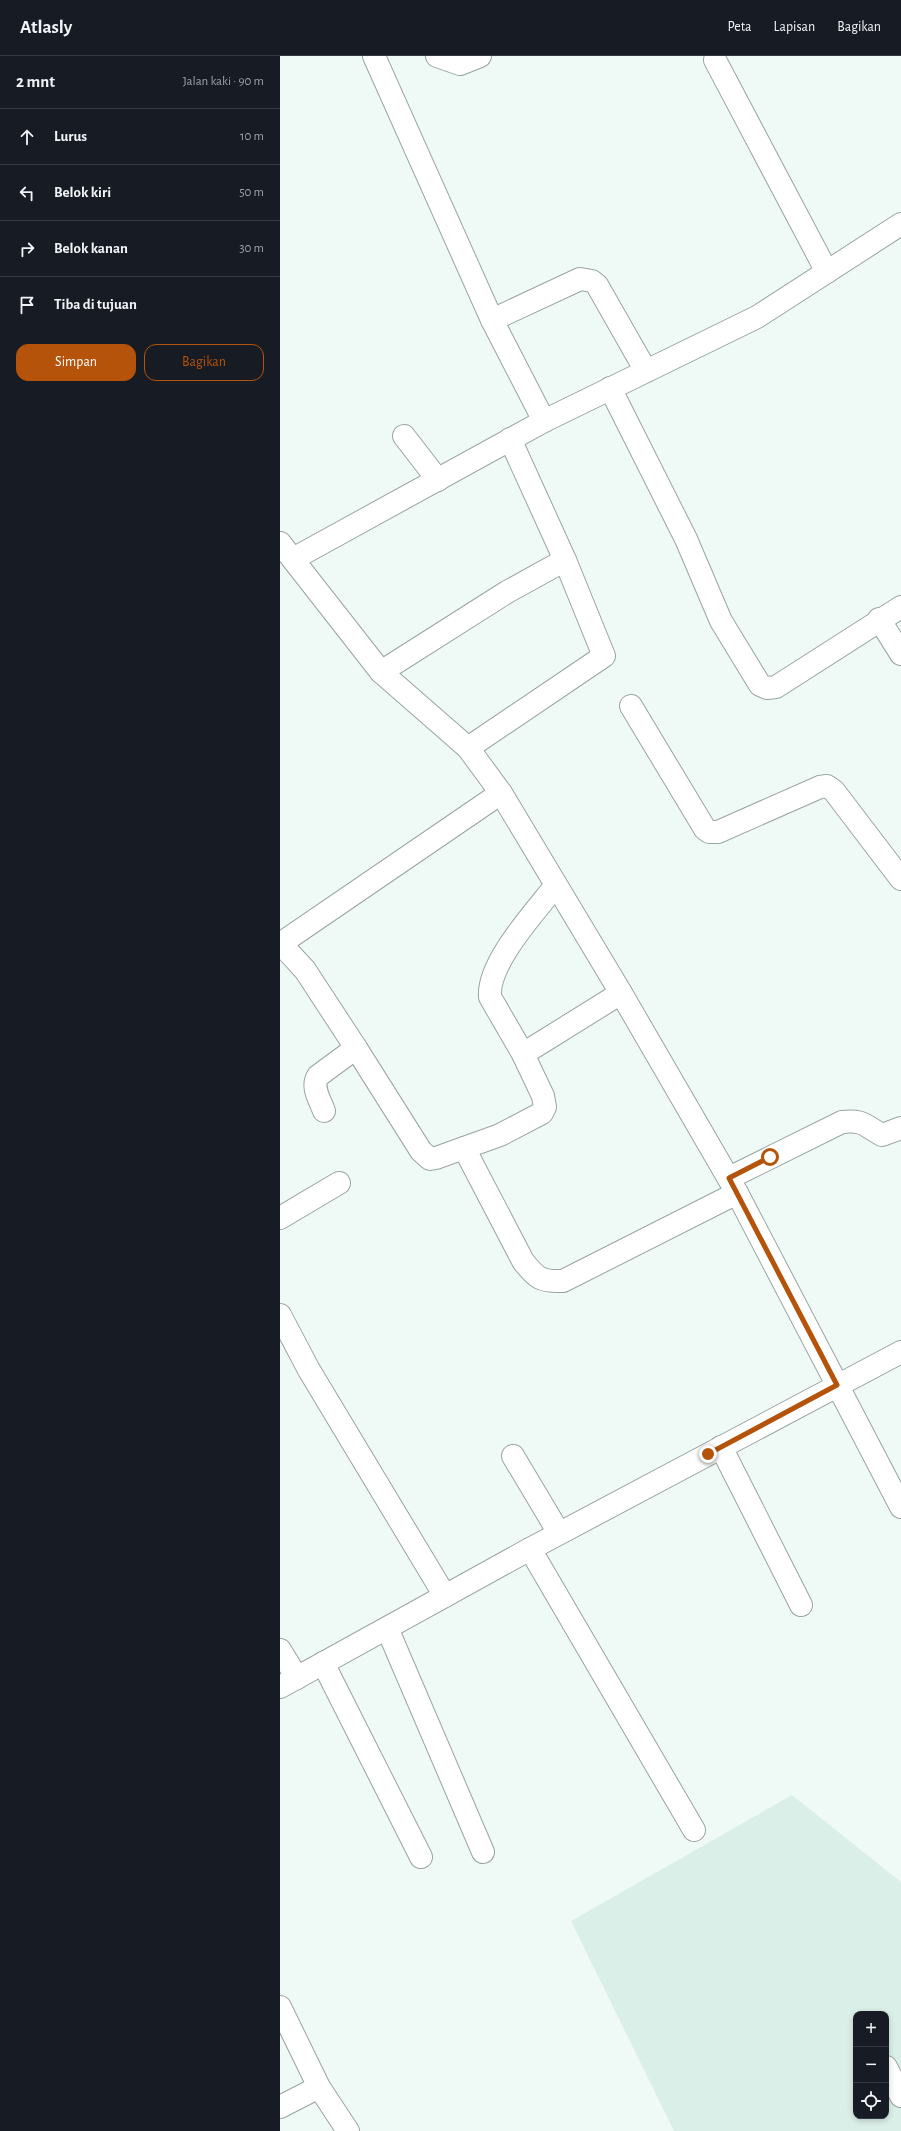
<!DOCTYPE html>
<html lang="id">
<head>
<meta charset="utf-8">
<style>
  :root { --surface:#171b24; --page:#20242c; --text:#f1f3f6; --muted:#9ea1a6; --line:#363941; --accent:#b45309 }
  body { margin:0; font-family:"Alegreya Sans",sans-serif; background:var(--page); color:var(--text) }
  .controls { position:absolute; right:12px; bottom:12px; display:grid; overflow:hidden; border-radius:8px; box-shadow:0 2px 6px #0003 }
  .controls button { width:36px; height:36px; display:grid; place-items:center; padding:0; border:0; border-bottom:1px solid var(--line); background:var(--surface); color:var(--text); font:20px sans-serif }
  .stop { position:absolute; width:12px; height:12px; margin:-9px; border:3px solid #b45309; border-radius:50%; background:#fff }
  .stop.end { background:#b45309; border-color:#fff; box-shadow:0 1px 4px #0008 }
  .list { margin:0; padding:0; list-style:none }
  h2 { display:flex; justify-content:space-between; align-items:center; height:52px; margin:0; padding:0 16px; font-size:17px }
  h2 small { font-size:13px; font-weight:400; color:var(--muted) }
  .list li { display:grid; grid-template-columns:26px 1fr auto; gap:12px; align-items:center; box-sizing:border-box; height:56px; padding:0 16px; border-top:1px solid var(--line) }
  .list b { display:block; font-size:15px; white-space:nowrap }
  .list em { font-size:13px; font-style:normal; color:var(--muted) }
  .actions { display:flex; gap:8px; padding:12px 16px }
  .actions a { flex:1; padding:9px 0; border:1px solid var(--accent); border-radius:12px; text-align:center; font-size:14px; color:var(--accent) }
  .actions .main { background:var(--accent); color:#fff }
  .icon { flex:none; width:22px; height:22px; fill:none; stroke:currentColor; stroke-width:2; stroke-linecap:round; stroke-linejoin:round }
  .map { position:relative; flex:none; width:621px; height:2075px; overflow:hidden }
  header { display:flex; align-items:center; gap:24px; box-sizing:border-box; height:56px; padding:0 20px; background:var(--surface); border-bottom:1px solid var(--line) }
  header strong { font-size:19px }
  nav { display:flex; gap:22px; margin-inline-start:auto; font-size:14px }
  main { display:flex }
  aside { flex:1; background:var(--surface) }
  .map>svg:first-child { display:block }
</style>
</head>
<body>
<header>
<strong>Atlasly</strong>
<nav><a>Peta</a><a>Lapisan</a><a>Bagikan</a></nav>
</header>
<main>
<aside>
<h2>2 mnt<small>Jalan kaki · 90 m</small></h2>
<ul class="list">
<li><svg class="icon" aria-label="ahead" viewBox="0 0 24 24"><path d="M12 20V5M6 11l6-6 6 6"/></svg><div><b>Lurus</b></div><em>10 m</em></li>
<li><svg class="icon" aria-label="left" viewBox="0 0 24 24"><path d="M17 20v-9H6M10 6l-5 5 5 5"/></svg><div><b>Belok kiri</b></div><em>50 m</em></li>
<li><svg class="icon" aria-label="right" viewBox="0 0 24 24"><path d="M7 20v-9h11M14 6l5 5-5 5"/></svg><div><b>Belok kanan</b></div><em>30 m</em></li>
<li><svg class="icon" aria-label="arrive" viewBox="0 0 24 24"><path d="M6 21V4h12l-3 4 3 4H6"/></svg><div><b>Tiba di tujuan</b></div></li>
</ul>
<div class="actions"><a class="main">Simpan</a><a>Bagikan</a></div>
</aside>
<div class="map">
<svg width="621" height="2075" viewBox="0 0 621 2075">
  <rect width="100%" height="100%" fill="#effaf7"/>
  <path fill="#dbefe9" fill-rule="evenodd" d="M 512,1739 L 621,1826 L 621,2075 L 394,2075 L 291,1865 ZM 576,1958 L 606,1958 L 606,2060 L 576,2060 Z"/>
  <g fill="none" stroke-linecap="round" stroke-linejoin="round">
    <g stroke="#9aa4a1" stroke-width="24">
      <g id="minor">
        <polyline points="94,0 212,264 264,365"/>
        <polyline points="157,0 180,8 200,0"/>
        <polyline points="435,4 547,216"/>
        <polyline points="212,264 300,223 312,225 317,229 366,315"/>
        <polyline points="330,332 406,483 441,565 480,629 487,632 496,631 621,551"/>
        <polyline points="124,380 158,424"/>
        <polyline points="230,383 285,504"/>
        <polyline points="0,487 101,616 188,692 221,737 341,937 457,1137 621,1451"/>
        <polyline points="13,503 264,365 477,261 621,168"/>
        <polyline points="599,563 621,598"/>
        <polyline points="101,616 227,536 285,504 324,600 188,692"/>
        <polyline points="351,650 425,773 429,776 438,776 540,731 547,730 554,735 621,823"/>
        <polyline points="0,888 221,737"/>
        <path d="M 1,888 L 25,914 L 76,992 L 38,1020 C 31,1031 40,1044 44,1055"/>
        <path d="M 76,992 L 141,1095 L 150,1103 L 156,1102 L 220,1079 L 262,1057 L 265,1051 L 263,1040 L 243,998 L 210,941 C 207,907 256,855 276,829"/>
        <polyline points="243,998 341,937"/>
        <path d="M 184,1092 L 243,1205 C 256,1222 261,1226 283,1225 L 457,1137"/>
        <path d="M 449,1122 L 562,1066 C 585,1064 583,1069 602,1079 L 621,1072"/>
        <polyline points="0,1162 59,1127"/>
        <polyline points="0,1259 29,1314 165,1540"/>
        <polyline points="441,1391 521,1549"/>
        <polyline points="233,1400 279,1477"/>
        <polyline points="250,1493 414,1774"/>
        <polyline points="107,1572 203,1796"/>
        <polyline points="0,1594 17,1622"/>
        <polyline points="43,1607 141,1801"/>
        <polyline points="0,1631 250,1493 621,1296"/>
        <polyline points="0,1951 39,2031 68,2075"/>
        <polyline points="606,2011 621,2040"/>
        <polyline points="0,2051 39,2031"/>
      </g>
    </g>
    <use href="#minor" stroke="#fff" stroke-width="22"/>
  </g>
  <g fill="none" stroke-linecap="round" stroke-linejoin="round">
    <polyline stroke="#b45309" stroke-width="5" points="428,1398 557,1329 449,1122 490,1101"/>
  </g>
</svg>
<div class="controls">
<button>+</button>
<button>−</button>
<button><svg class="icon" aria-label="locate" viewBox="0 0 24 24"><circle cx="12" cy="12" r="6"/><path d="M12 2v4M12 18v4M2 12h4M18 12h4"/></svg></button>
</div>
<div class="stop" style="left:490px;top:1101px"></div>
<div class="stop end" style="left:428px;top:1398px"></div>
</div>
</main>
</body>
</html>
